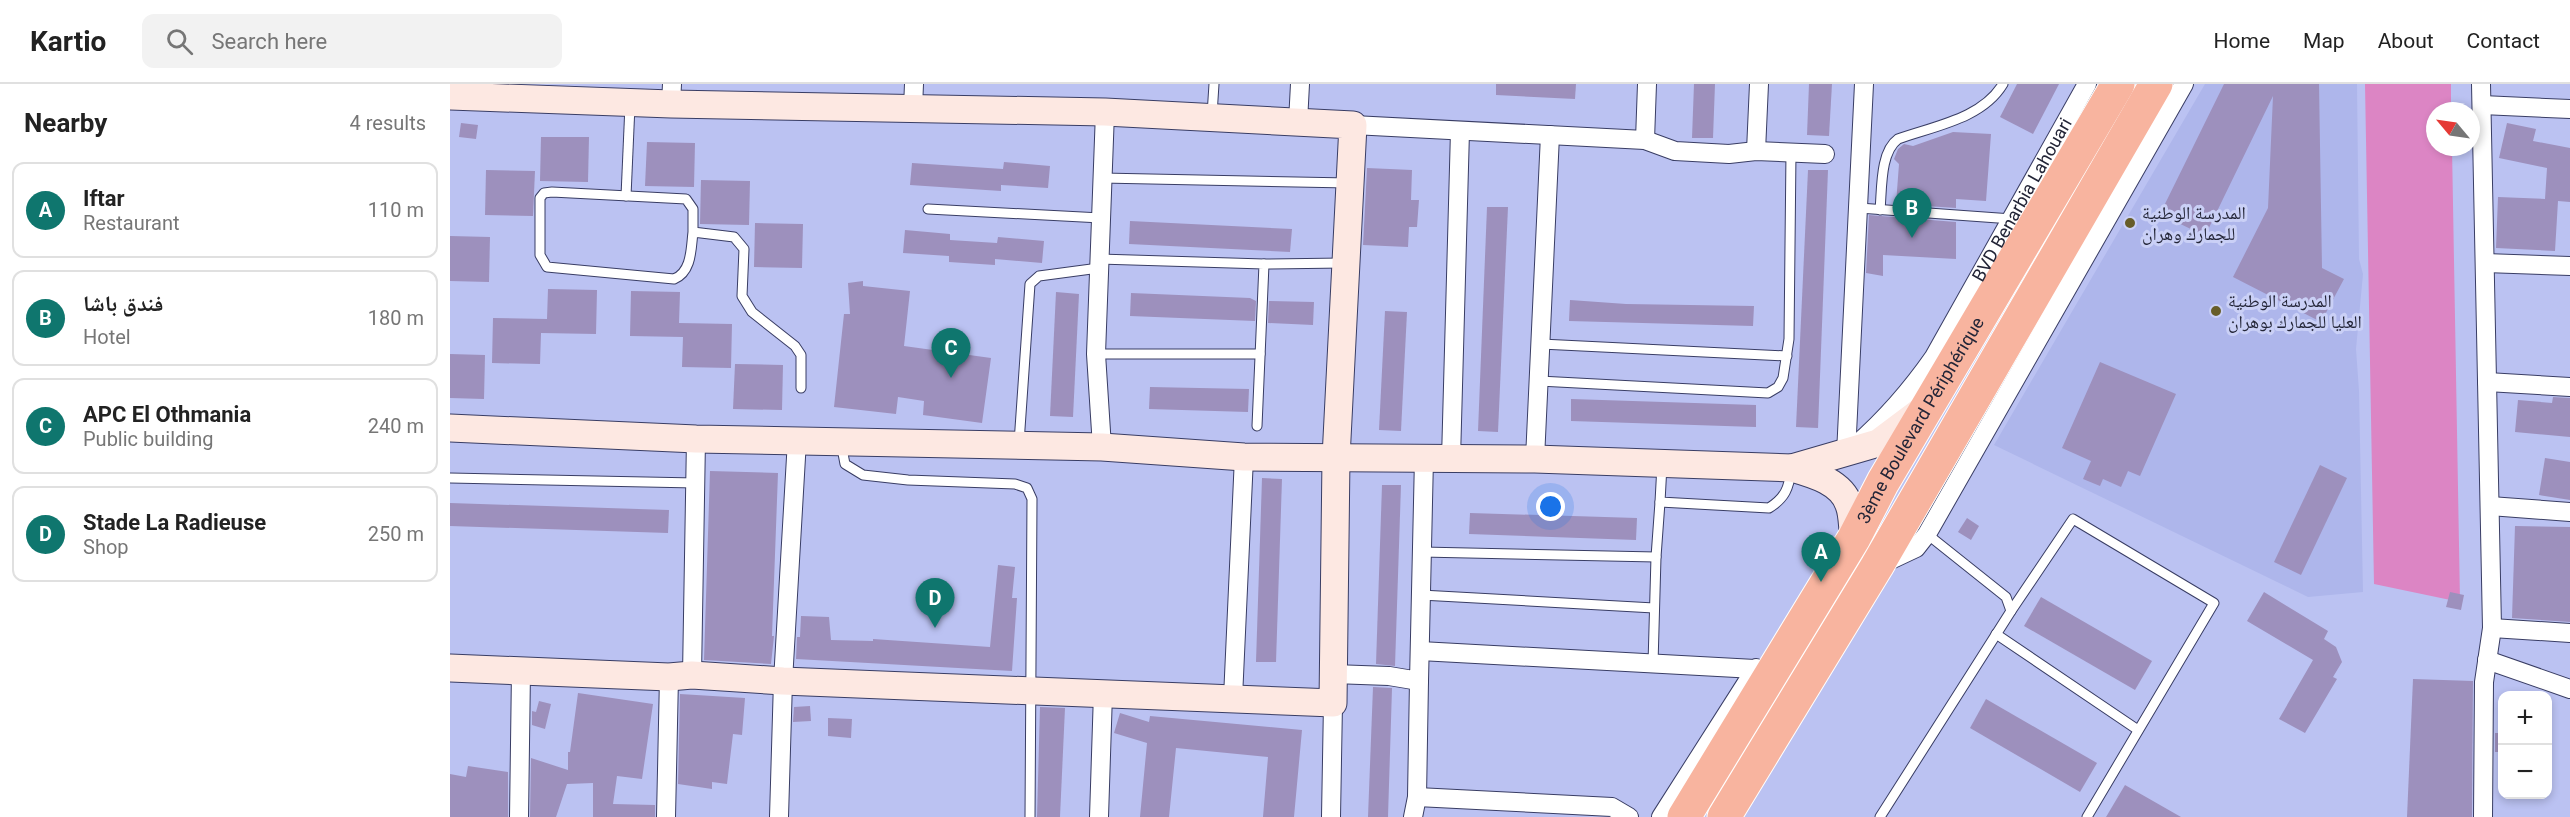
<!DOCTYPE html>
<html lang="en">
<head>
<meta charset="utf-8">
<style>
  :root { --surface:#fff; --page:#f2f2f2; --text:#222; --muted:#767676; --line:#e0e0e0; --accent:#0f766e }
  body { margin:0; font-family:Roboto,"Noto Naskh Arabic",sans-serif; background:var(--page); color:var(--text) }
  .controls { position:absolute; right:18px; bottom:18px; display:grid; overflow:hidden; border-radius:12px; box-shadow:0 3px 9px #0003 }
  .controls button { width:54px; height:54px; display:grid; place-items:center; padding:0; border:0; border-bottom:2px solid var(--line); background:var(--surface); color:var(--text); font:30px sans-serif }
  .compass { position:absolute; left:1976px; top:18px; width:54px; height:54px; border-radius:50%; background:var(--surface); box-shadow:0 3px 9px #0003; rotate:299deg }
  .you { position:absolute; left:1101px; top:423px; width:21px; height:21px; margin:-15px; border:4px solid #fff; border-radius:50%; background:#1a73e8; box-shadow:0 0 0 9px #1a73e833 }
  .badge { display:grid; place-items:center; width:39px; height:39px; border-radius:50%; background:var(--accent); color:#fff; font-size:20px; font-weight:700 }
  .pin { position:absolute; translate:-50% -50px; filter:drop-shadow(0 2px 3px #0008) }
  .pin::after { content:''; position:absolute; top:32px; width:21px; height:18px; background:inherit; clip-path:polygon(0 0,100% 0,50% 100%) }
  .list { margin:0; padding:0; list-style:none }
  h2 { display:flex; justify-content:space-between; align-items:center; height:78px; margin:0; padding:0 24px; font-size:26px }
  h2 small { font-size:20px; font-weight:400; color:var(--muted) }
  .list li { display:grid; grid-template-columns:39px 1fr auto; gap:18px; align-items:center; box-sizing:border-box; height:96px; margin:0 12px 12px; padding:0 12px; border:2px solid var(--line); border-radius:12px }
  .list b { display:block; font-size:22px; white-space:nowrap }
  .list p { margin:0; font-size:20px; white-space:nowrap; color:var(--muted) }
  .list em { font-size:20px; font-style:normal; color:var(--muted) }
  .icon { flex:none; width:33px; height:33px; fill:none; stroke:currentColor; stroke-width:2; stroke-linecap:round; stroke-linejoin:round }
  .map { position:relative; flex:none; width:2120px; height:733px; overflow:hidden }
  header { display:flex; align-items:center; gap:36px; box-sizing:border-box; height:84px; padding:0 30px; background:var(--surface); border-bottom:2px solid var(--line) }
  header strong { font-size:28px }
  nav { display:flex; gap:33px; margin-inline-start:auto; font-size:21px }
  .search { width:420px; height:54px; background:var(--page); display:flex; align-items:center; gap:15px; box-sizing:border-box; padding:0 21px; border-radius:12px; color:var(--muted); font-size:22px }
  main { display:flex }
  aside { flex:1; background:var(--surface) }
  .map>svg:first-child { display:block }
</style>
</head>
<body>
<header>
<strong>Kartio</strong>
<div class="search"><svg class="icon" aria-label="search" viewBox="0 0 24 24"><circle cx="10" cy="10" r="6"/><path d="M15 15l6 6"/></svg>Search here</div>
<nav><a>Home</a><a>Map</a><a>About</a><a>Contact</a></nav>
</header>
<main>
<aside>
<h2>Nearby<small>4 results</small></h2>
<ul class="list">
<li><span class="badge">A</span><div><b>Iftar</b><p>Restaurant</p></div><em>110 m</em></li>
<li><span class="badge">B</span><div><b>فندق باشا</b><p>Hotel</p></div><em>180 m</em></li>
<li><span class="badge">C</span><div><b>APC El Othmania</b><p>Public building</p></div><em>240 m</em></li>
<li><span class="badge">D</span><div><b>Stade La Radieuse</b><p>Shop</p></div><em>250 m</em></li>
</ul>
</aside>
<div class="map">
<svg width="2120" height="733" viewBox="0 0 2120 733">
  <rect width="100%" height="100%" fill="#bbc2f2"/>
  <polygon fill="#aeb6eb" points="1755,0 1907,0 1909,175 1913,190 1906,265 1909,307 1913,508 1858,513 1544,361"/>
  <polygon fill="#dc85c4" points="1915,0 2001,0 2001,27 1985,27 1985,63 2002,63 2010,518 1924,500"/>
  <g fill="#9d90bd">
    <polygon points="1046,0 1126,0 1125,15 1046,11"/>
    <polygon points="1244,0 1265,0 1263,54 1242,54"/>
    <polygon points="1359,0 1382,0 1379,52 1357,51"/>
    <polygon points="1567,0 1609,0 1583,50 1550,33"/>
    <polygon points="1774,0 1869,0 1872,184 1894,195 1871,238 1783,193 1818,124 1823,12 1755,152 1710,130"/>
    <polygon points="11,39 28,41 26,55 9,53"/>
    <polygon points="2057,39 2086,45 2083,57 2120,64 2120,118 2108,117 2105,167 2046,164 2048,113 2095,115 2097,84 2049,74"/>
    <polygon points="1503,48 1541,50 1536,117 1506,115 1506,124 1446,120 1449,80 1444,75 1448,65 1454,60 1463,62"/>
    <polygon points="91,53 139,53 138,98 90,97"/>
    <polygon points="197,58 245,59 244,103 195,102"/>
    <polygon points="554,78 600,82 598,104 551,101 551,107 460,101 462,79 553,85"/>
    <polygon points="917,84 962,86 961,116 969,116 967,143 959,143 958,163 913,161"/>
    <polygon points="36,86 85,87 83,132 35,131"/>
    <polygon points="1358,86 1378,86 1368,344 1346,343"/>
    <polygon points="251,96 300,97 299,141 250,140"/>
    <polygon points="1037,123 1058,123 1048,348 1028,347"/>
    <polygon points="1419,131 1506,138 1506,175 1433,171 1433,192 1416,189"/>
    <polygon points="680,137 842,145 840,168 679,160"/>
    <polygon points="305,139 353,140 352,184 304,183"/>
    <polygon points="455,146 500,150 500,156 547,159 548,153 594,157 592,179 545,175 545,181 499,178 499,172 453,169"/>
    <polygon points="0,152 40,153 39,198 0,197"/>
    <polygon points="413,197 413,202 460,207 454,262 541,274 532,339 473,331 474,317 448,313 446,330 384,323 394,230 400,230 398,199"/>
    <polygon points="98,205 147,206 146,250 91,249 90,280 42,279 43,234 97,235"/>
    <polygon points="181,207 230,208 229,239 282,240 281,284 232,283 233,253 180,252"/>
    <polygon points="606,208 629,210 623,333 600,332"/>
    <polygon points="681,209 800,214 806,217 805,237 680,232"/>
    <polygon points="1120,216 1176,220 1304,222 1303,242 1119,237"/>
    <polygon points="819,217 864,218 863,241 818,239"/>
    <polygon points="935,227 957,228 951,347 929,346"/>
    <polygon points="0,270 35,271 34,315 0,314"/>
    <polygon points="1650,278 1726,310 1690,392 1678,387 1671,403 1653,395 1650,402 1633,395 1641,377 1612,364"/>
    <polygon points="285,280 333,281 332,326 283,325"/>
    <polygon points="700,303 799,305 798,328 699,325"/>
    <polygon points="2103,313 2120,314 2120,353 2065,348 2068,316 2102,319"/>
    <polygon points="1121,315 1306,321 1306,343 1121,337"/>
    <polygon points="2095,374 2120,378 2120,416 2089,411"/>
    <polygon points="1870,381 1897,394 1851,491 1824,478"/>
    <polygon points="260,387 328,389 322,552 324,552 321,580 254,576"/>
    <polygon points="812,394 832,395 826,578 806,578"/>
    <polygon points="932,401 951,401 945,582 926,580"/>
    <polygon points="0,419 219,426 218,449 0,442"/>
    <polygon points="1020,429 1187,434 1186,456 1019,450"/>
    <polygon points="1517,434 1529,442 1521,456 1508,448"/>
    <polygon points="2065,442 2120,443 2120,538 2062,534"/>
    <polygon points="548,481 565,483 562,514 567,514 562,587 346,575 347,553 350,553 351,532 379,533 381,556 423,557 423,555 540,563"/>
    <polygon points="1814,508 1878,547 1874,555 1886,563 1892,578 1883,593 1887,595 1855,649 1829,635 1863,576 1797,537"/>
    <polygon points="2000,508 2014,511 2011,526 1996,523"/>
    <polygon points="1591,513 1702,577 1685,606 1574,542"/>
    <polygon points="1963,595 2023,597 2022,733 1957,733"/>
    <polygon points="923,603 942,604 938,733 918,733"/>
    <polygon points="128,609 203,620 192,695 167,692 163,720 205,721 205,733 143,733 143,699 117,700 106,733 80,733 81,674 118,686 118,668 120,668"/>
    <polygon points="230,610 295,614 292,651 283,650 277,700 262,698 262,705 228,700"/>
    <polygon points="1536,615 1647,679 1630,708 1520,644"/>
    <polygon points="89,617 101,620 95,645 82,641 82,627 86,628"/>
    <polygon points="360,622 361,637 343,638 344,623"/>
    <polygon points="590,623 615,624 610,733 587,733"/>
    <polygon points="670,629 699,638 700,632 852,646 844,733 813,733 818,673 726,664 719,733 690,733 697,659 664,649"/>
    <polygon points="378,634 402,635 401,654 378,652"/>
    <rect x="2045" y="649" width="7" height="19"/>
    <polygon points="18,682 58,688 58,733 0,733 0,690 16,693"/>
    <polygon points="1675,701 1731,733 1656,733"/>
  </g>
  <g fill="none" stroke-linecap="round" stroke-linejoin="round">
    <g stroke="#393d64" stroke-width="11">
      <g id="lane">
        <polyline points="762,31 764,0"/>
        <polyline points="652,94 899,99"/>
        <polyline points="176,112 180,21"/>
        <polyline points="1409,124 1562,135"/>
        <polyline points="478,125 651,134"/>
        <path d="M 1430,126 C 1432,105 1430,68 1448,55 C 1484,42 1532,35 1553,0"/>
        <path d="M 243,148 L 243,125 L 236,115 L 102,108 L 94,109 L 90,114 L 90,171 L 97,183 L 224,195 C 242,188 241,164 243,148 L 284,153 L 294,165 L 292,212 L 302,228 L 345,262 L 351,271 L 351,304"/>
        <polyline points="649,175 814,180 807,342"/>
        <polyline points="814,180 893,179"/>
        <polyline points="1091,260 1337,272"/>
        <polyline points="646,270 810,270"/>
        <polyline points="1089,297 1318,309 1328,303 1333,294 1339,255 1341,68"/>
        <polyline points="391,359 395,380 413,391 458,396 565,400 577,404 582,415 580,733"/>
        <polyline points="569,359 580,200 589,192 649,184"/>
        <path d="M 1212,381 L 1210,418 L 1319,424 C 1335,414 1339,404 1341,386"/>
        <polyline points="0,394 246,399"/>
        <polyline points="972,468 1206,473"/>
        <polyline points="971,511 1204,524"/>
        <polyline points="1561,527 1623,435 1764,519 1637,733"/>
        <polyline points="1546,550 1688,646"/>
        <polyline points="1203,580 1206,473 1210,418"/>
        <polyline points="1430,733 1561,527 1556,513 1477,450"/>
      </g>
    </g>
    <g stroke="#393d64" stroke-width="20">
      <g id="street">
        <polyline points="2031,0 2042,544 2034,598 2033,733"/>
        <polyline points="221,20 222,0"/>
        <polyline points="2032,21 2120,25"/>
        <polyline points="463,24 464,0"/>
        <polyline points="848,38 850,0"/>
        <polyline points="903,41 1195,56 1225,67 1279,70 1306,67 1375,70"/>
        <polyline points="1195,56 1197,0"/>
        <polyline points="1306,67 1309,0"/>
        <polyline points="2035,179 2120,182"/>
        <polyline points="2037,298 2120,303"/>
        <path id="s1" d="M 1406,361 C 1437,334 1461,306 1484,273 L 1637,0"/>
        <polyline points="652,363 646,270 655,28"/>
        <polyline points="1396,370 1414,0"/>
        <polyline points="1001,375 1010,47"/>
        <polyline points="1085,375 1100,51"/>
        <polyline points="2040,422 2120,428"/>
        <polyline points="1432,480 1466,464 1477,450 1734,0"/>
        <polyline points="2042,544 2120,549"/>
        <polyline points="970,567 1305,585"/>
        <polyline points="2037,576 2120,605"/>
        <polyline points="883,590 939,592 969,597 974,374"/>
        <polyline points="242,591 246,355"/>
        <polyline points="783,614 794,373"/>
        <polyline points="967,713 1162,723 1179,733"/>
        <polyline points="69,733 71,587"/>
        <polyline points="216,733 219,593"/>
        <polyline points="329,733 333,597 347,356"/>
        <polyline points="649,733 653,609"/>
        <polyline points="881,733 883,619"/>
        <polyline points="963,733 967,713 969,597"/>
        <polyline points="1211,733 1306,584"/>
      </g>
    </g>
    <g stroke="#393d64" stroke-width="29">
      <g id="secondary">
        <polyline points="0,12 221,20 655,28 903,41 886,374 883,619 333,597 242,591 219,593 0,584"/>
        <path d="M 0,344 L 246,355 L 652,363 L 794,373 L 1085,375 L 1342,384 C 1363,390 1392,398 1399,421 C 1403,431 1402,444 1404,454"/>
        <polyline points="1342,384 1428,359 1472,326"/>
      </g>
    </g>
    <g stroke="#fff" stroke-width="35">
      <g id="highway">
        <path id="s2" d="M 1234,733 L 1404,454 L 1433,398 L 1668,0"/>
        <polyline points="1274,733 1427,482 1706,0"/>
      </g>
    </g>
    <use href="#lane" stroke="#fff" stroke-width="9"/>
    <use href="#street" stroke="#fff" stroke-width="18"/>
    <use href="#secondary" stroke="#fde8e2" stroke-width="27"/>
    <use href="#highway" stroke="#f8b49f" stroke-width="33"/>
  </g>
  <g fill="#675d29" stroke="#cad0f6" stroke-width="2">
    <circle cx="1680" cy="139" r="6"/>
    <circle cx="1766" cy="227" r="6"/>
  </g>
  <g text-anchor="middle" stroke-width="6" stroke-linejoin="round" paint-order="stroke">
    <g font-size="18" fill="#232537" stroke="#cad0f6">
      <text dy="6" stroke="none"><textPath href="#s1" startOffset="298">BVD Benarbia Lahouari</textPath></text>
      <text dy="6" stroke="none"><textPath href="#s2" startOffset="462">3ème Boulevard Périphérique</textPath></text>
    </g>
    <g font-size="18" fill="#232537" stroke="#cad0f6" text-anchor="start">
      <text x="1692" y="135">المدرسة الوطنية<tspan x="1692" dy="21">للجمارك وهران</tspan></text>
      <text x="1778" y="223">المدرسة الوطنية<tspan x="1778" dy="21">العليا للجمارك بوهران</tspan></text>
    </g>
  </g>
</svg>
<div class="controls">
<button>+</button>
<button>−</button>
</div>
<svg class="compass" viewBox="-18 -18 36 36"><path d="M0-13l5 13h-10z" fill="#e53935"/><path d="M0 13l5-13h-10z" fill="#767676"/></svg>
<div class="you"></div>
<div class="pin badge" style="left:1371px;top:498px">A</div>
<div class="pin badge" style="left:1462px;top:154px">B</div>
<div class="pin badge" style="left:501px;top:294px">C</div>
<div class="pin badge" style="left:485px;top:544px">D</div>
</div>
</main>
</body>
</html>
